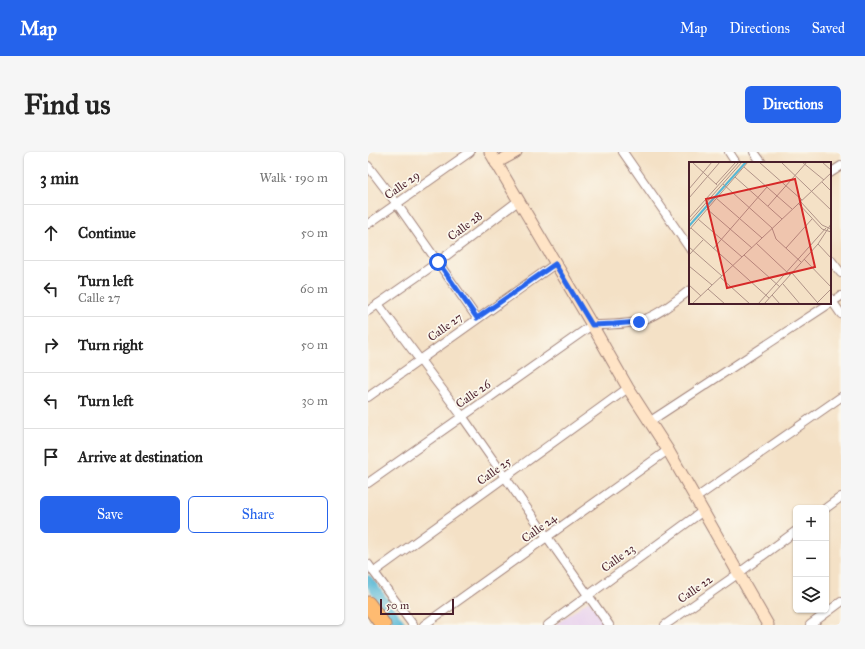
<!DOCTYPE html>
<html lang="en">
<head>
<meta charset="utf-8">
<style>
  :root { --surface:#fff; --page:#f6f6f6; --text:#222; --muted:#767676; --line:#e0e0e0; --accent:#2563eb }
  body { margin:0; font-family:"IM FELL Great Primer",serif; background:var(--page); color:var(--text) }
  .controls { position:absolute; right:12px; bottom:12px; display:grid; overflow:hidden; border-radius:6px; box-shadow:0 1px 3px #0004 }
  .controls button { width:36px; height:36px; display:grid; place-items:center; padding:0; border:0; border-bottom:1px solid var(--line); background:var(--surface); color:var(--text); font:20px sans-serif }
  .scale { position:absolute; left:12px; bottom:10px; width:74px; box-sizing:border-box; padding-left:4px; border:2px solid #4a1f2b; border-top:0; font-size:11px; line-height:14px; white-space:nowrap; color:#4a1f2b; -webkit-text-stroke:3px #fbf7ec; paint-order:stroke }
  .stop { position:absolute; width:12px; height:12px; margin:-9px; border:3px solid #2563eb; border-radius:50%; background:#fff }
  .stop.end { background:#2563eb; border-color:#fff; box-shadow:0 1px 4px #0008 }
  .list { margin:0; padding:0; list-style:none }
  h2 { display:flex; justify-content:space-between; align-items:center; height:52px; margin:0; padding:0 16px; font-size:17px }
  h2 small { font-size:13px; font-weight:400; color:var(--muted) }
  .list li { display:grid; grid-template-columns:26px 1fr auto; gap:12px; align-items:center; box-sizing:border-box; height:56px; padding:0 16px; border-top:1px solid var(--line) }
  .list b { display:block; font-size:15px; white-space:nowrap }
  .list p { margin:0; font-size:13px; white-space:nowrap; color:var(--muted) }
  .list em { font-size:13px; font-style:normal; color:var(--muted) }
  .actions { display:flex; gap:8px; padding:12px 16px }
  .actions a { flex:1; padding:9px 0; border:1px solid var(--accent); border-radius:6px; text-align:center; font-size:14px; color:var(--accent) }
  .actions .main { background:var(--accent); color:#fff }
  .icon { flex:none; width:22px; height:22px; fill:none; stroke:currentColor; stroke-width:2; stroke-linecap:round; stroke-linejoin:round }
  .map { position:relative; flex:none; width:473px; height:473px; overflow:hidden; border-radius:6px }
  header { display:flex; align-items:center; gap:24px; box-sizing:border-box; height:56px; padding:0 20px; background:var(--accent); color:#fff }
  header strong { font-size:19px }
  nav { display:flex; gap:22px; margin-inline-start:auto; font-size:14px }
  .intro { display:flex; align-items:center; justify-content:space-between; box-sizing:border-box; height:96px; padding:0 24px }
  h1 { margin:0; font-size:28px }
  .button { padding:10px 18px; border-radius:6px; background:var(--accent); color:#fff; font-size:14px; font-weight:700 }
  main { display:flex; gap:24px; padding:0 24px }
  aside { flex:1; background:var(--surface); border-radius:6px; box-shadow:0 1px 3px #0004 }
  .map>svg:first-child { display:block }
</style>
</head>
<body>
<header>
<strong>Map</strong>
<nav><a>Map</a><a>Directions</a><a>Saved</a></nav>
</header>
<div class="intro"><h1>Find us</h1><a class="button">Directions</a></div>
<main>
<aside>
<h2>3 min<small>Walk · 190 m</small></h2>
<ul class="list">
<li><svg class="icon" aria-label="ahead" viewBox="0 0 24 24"><path d="M12 20V5M6 11l6-6 6 6"/></svg><div><b>Continue</b></div><em>50 m</em></li>
<li><svg class="icon" aria-label="left" viewBox="0 0 24 24"><path d="M17 20v-9H6M10 6l-5 5 5 5"/></svg><div><b>Turn left</b><p>Calle 27</p></div><em>60 m</em></li>
<li><svg class="icon" aria-label="right" viewBox="0 0 24 24"><path d="M7 20v-9h11M14 6l5 5-5 5"/></svg><div><b>Turn right</b></div><em>50 m</em></li>
<li><svg class="icon" aria-label="left" viewBox="0 0 24 24"><path d="M17 20v-9H6M10 6l-5 5 5 5"/></svg><div><b>Turn left</b></div><em>30 m</em></li>
<li><svg class="icon" aria-label="arrive" viewBox="0 0 24 24"><path d="M6 21V4h12l-3 4 3 4H6"/></svg><div><b>Arrive at destination</b></div></li>
</ul>
<div class="actions"><a class="main">Save</a><a>Share</a></div>
</aside>
<div class="map">
<svg width="473" height="473" viewBox="0 0 473 473">
  <rect width="100%" height="100%" fill="#fbf7ec"/>
  <filter id="ink" filterUnits="userSpaceOnUse"><feTurbulence type="fractalNoise" baseFrequency=".025" numOctaves="2"/><feDisplacementMap in="SourceGraphic" scale="8" xChannelSelector="R" yChannelSelector="G"/><feConvolveMatrix kernelMatrix="1 2 1 2 8 2 1 2 1" color-interpolation-filters="sRGB"/></filter>
  <filter id="wash" filterUnits="userSpaceOnUse"><feTurbulence type="fractalNoise" baseFrequency=".012" numOctaves="4" result="noise"/><feDisplacementMap in="SourceGraphic" scale="16" xChannelSelector="R" yChannelSelector="G"/><feGaussianBlur stdDeviation="0.9" result="paint"/><feColorMatrix in="noise" values="0 0 0 0 0 0 0 0 0 0 0 0 0 0 0 0 0 1.4 0 .05"/><feComposite in="paint" operator="in"/></filter>
  <g filter="url(#wash)">
    <rect width="100%" height="100%" fill="#f4e1c6"/>
    <polygon fill="#e8d2ee" points="221,448 238,473 187,473"/>
    <g fill="none" stroke-linecap="round" stroke-linejoin="round">
      <polyline stroke="#57b7d5" stroke-width="10" points="0,428 33,473"/>
    </g>
  </g>
  <g filter="url(#ink)">
    <g fill="none" stroke-linecap="round" stroke-linejoin="round">
      <g stroke="#9f8078" stroke-width="10">
        <g id="street">
          <polyline points="255,0 322,97"/>
          <polyline points="361,0 368,11"/>
          <polyline points="386,0 394,11"/>
          <polyline points="0,14 29,52 109,166"/>
          <polyline points="462,21 473,14"/>
          <polyline points="0,72 102,0"/>
          <polyline points="462,107 473,121"/>
          <polyline points="462,146 473,162"/>
          <polyline points="10,152 94,264 241,473"/>
          <polyline points="0,159 70,110 150,49"/>
          <polyline points="0,245 187,112"/>
          <polyline points="281,270 473,144"/>
          <path d="M 0,331 L 224,173 C 239,173 257,173 271,169 C 290,164 307,149 322,138"/>
          <polyline points="328,346 473,245"/>
          <polyline points="458,356 473,345"/>
          <polyline points="0,412 45,473"/>
          <polyline points="6,420 260,236"/>
          <polyline points="56,473 300,298"/>
          <polyline points="180,473 335,359"/>
          <polyline points="297,473 371,421 428,379"/>
          <polyline points="442,473 473,450"/>
        </g>
      </g>
      <g stroke="#9f8078" stroke-width="13">
        <g id="secondary">
          <polyline points="122,0 224,173 260,236 300,298 400,473"/>
          <polyline points="128,11 148,0"/>
        </g>
      </g>
      <g stroke="#9f8078" stroke-width="17">
        <polyline id="highway" points="0,452 15,473"/>
      </g>
      <use href="#street" stroke="#fff" stroke-width="8"/>
      <use href="#secondary" stroke="#ffe4c6" stroke-width="11"/>
      <use href="#highway" stroke="#febb71" stroke-width="15"/>
    </g>
  </g>
  <g fill="none" stroke-linecap="round" stroke-linejoin="round" filter="url(#ink)">
    <polyline stroke="#2563eb" stroke-width="5" points="70,110 109,166 187,112 224,173 246,172 271,170"/>
  </g>
  <g text-anchor="middle" stroke-width="3.5" stroke-linejoin="round" paint-order="stroke">
    <g font-size="12" fill="#4a1f2b" stroke="#fbf7ec">
      <text transform="translate(34 33) rotate(-35)" y="4">Calle 29</text>
      <text transform="translate(97 74) rotate(-37)" y="4">Calle 28</text>
      <text transform="translate(77 175) rotate(-36)" y="4">Calle 27</text>
      <text transform="translate(105 242) rotate(-35)" y="4">Calle 26</text>
      <text transform="translate(126 319) rotate(-36)" y="4">Calle 25</text>
      <text transform="translate(171 376) rotate(-36)" y="4">Calle 24</text>
      <text transform="translate(250 406) rotate(-36)" y="4">Calle 23</text>
      <text transform="translate(327 437) rotate(-35)" y="4">Calle 22</text>
    </g>
  </g>
  <g transform="translate(321 10)">
    <rect width="142" height="142" fill="#f4e1c6"/>
    <path fill="none" stroke="#57b7d5" stroke-width="2" d="M 0,64 L 57,0"/>
    <path fill="none" stroke="#b09388" stroke-width="1" d="M 3,0 L 28,23M 70,0 L 113,38M 92,0 L 142,48M 113,0 L 135,18M 133,0 L 142,8M 55,5 L 103,47M 46,15 L 93,57M 133,20 L 142,29M 27,22 L 47,0M 34,22 L 83,66 L 87,77 L 112,100M 0,27 L 23,0M 0,36 L 31,0M 27,36 L 73,76M 111,39 L 133,63 L 142,67M 109,41 L 133,67 L 142,70M 79,44 L 118,0M 18,47 L 63,86M 0,56 L 50,0M 9,57 L 53,95M 0,60 L 53,0M 2,66 L 80,136M 0,68 L 59,0M 67,81 L 101,113M 129,82 L 142,96M 0,85 L 33,114M 97,86 L 123,57M 24,87 L 78,25M 0,93 L 14,78M 55,93 L 91,125M 115,97 L 142,125M 0,104 L 23,123M 103,111 L 128,140M 31,115 L 61,142M 94,122 L 111,142M 0,123 L 12,134M 19,127 L 36,142M 83,133 L 91,142M 3,142 L 142,11M 69,142 L 137,66M 75,142 L 129,82 L 142,62M 127,142 L 142,127"/>
    <path fill="#d62828" fill-opacity="0.15" stroke="#d62828" stroke-width="2" d="M 106,17 L 126,105 L 38,126 L 17,37 Z"/>
    <rect width="142" height="142" fill="none" stroke="#4a1f2b" stroke-width="2"/>
  </g>
</svg>
<div class="controls">
<button>+</button>
<button>−</button>
<button><svg class="icon" aria-label="layers" viewBox="0 0 24 24"><path d="M12 4l9 5-9 5-9-5zM3 14l9 5 9-5"/></svg></button>
</div>
<div class="scale">50 m</div>
<div class="stop" style="left:70px;top:110px"></div>
<div class="stop end" style="left:271px;top:170px"></div>
</div>
</main>
</body>
</html>
